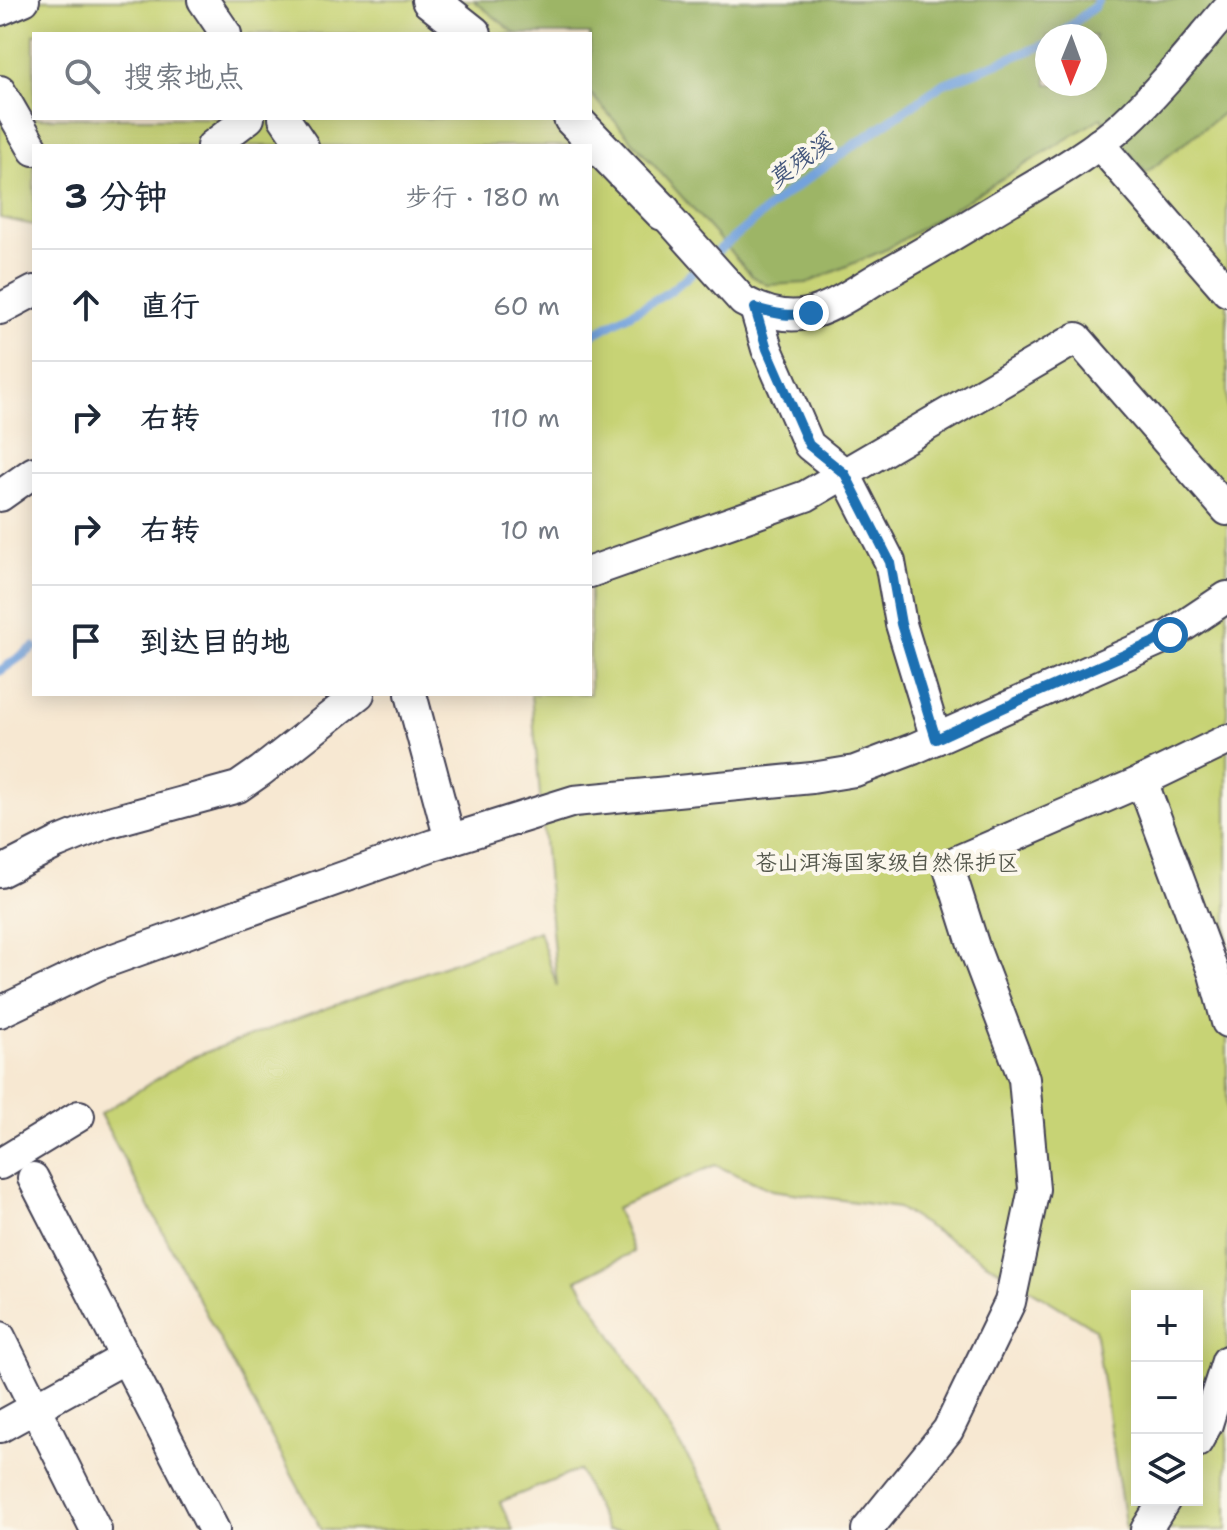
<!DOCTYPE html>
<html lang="zh">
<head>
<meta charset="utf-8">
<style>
  :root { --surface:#fff; --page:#f6f6f7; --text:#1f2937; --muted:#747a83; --line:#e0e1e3 }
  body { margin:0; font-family:"Shantell Sans","LXGW WenKai TC",sans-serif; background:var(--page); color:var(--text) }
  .controls { position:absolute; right:24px; bottom:24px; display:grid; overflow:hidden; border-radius:0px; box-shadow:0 4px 20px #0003 }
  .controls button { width:72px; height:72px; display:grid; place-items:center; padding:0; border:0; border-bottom:2px solid var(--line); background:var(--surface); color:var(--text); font:40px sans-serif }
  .compass { position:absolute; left:1035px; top:24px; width:72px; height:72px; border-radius:50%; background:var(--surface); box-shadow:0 4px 20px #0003; rotate:181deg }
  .stop { position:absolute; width:24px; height:24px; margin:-18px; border:6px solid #1f6fb2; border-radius:50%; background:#fff }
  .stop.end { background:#1f6fb2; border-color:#fff; box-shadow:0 2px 8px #0008 }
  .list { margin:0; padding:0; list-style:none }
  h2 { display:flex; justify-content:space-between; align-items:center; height:104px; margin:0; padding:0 32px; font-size:34px }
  h2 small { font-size:26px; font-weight:400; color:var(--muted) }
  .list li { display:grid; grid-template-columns:52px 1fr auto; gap:24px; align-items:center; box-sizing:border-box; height:112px; padding:0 32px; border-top:2px solid var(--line) }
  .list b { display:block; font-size:30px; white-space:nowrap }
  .list em { font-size:26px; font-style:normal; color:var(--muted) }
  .icon { flex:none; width:44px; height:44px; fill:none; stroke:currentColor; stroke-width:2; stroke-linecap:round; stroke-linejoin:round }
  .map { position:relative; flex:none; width:1227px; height:1530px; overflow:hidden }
  .search { position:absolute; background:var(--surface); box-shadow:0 4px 20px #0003; left:32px; top:32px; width:560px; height:88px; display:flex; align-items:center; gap:20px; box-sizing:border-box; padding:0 28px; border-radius:0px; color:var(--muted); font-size:30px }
  .panel { position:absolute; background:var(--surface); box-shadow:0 4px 20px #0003; left:32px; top:144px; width:560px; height:552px; border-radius:0px }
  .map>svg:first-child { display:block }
</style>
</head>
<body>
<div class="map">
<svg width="1227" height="1530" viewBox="0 0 1227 1530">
  <rect width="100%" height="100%" fill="#fbf7ec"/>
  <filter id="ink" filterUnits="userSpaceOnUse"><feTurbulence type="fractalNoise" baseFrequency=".0125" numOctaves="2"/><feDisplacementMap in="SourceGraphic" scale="16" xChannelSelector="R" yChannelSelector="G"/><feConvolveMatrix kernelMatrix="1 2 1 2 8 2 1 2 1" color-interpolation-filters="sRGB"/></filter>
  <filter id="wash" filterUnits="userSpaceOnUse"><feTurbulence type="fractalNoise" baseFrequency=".006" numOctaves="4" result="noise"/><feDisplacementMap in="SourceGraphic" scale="32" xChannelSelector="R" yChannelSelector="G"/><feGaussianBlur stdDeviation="1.8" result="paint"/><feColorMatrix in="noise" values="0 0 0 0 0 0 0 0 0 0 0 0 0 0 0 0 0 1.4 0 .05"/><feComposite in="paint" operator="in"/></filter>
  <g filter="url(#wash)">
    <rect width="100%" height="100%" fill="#f7e8d2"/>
    <path fill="#c7d375" stroke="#747a58" stroke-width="2" fill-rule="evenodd" d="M 0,0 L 1227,0 L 1227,1530 L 1126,1530 L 1095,1329 L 898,1208 L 772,1190 L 715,1165 L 616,1208 L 634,1252 L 577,1280 L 733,1530 L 607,1530 L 579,1470 L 500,1502 L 513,1530 L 321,1530 L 100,1114 L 193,1057 L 539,931 L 557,986 L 531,694 L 590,694 L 590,146 L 34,146 L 34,225 L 0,218 ZM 34,34 L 590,34 L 590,118 L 34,118 ZM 1047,36 L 1095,36 L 1095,84 L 1047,84 ZM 1137,1296 L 1197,1296 L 1197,1500 L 1137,1500 Z"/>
    <path fill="#9db566" stroke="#606c50" stroke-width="2" fill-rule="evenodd" d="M 473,0 L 1227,0 L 1227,110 L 1146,173 L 1101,118 L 887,249 L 807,283 L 767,285 L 752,276 L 590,93 L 590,34 L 516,34 ZM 1047,36 L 1095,36 L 1095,84 L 1047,84 Z"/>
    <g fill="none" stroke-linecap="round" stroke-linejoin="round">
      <g stroke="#73a2dc" stroke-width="9">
        <polyline points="1058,36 1095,6 1098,0"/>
        <polyline points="590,336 669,292 782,197 844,152 943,84 1047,44"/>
        <polyline points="0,671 34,647"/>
      </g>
    </g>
  </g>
  <g filter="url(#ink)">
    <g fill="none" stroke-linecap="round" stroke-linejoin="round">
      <g stroke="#424052" stroke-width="34">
        <g id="minor">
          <polyline points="203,0 226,34"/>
          <polyline points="0,10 24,0"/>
          <polyline points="0,91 34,150"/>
          <polyline points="284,118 303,146"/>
          <polyline points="1099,144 1227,291"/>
          <polyline points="212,146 249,118"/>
          <path d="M 663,212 L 743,301 C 763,312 784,319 807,314 C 832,309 860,288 883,275 C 926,252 967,226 1009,201 C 1049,177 1091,154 1125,123 C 1161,90 1195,46 1227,9"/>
          <polyline points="755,308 767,349 809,445 845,474 890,562 901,624 936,739"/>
          <polyline points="0,309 34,291"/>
          <polyline points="0,496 34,472"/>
          <polyline points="590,572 806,496 1077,338 1227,510"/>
          <polyline points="411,694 450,840"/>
          <polyline points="1142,781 1214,974 1227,1022"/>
          <polyline points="0,872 57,843 106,823 238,787 261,771 359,694"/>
          <polyline points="0,1012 100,964 433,845 574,801 812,778 855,771 913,749 1170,635 1227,597"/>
          <polyline points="0,1164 79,1116"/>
          <polyline points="33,1178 214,1530"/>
          <polyline points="0,1337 96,1530"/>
          <polyline points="0,1427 125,1358"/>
          <polyline points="1197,1442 1207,1424 1227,1361"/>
          <polyline points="867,1530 948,1430 1010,1302 1034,1189 1024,1079 974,947 948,865 1142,781 1227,740"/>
          <polyline points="1146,1530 1165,1500"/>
        </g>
      </g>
      <g stroke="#424052" stroke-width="40">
        <g id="tertiary">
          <polyline points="430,0 473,34"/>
          <polyline points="572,118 663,212"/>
        </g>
      </g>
      <use href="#minor" stroke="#fff" stroke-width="30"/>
      <use href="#tertiary" stroke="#fff" stroke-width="36"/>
    </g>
  </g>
  <g fill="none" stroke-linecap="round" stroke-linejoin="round" filter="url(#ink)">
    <path stroke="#1f6fb2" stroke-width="10" d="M 811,313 C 788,317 776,314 755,308 L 767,349 L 809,445 L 845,474 L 890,562 L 901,624 L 936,739 L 1027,697 L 1170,635"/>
  </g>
  <g text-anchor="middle" stroke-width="8" stroke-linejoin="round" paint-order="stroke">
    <g font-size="22" fill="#54574c" stroke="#fbf7ec">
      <text x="887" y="870">苍山洱海国家级自然保护区</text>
    </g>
    <g font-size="24" font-style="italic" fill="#42557b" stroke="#fbf7ec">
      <text transform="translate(800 161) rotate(-36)" y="8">莫残溪</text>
    </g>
  </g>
</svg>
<div class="controls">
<button>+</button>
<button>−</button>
<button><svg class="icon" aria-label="layers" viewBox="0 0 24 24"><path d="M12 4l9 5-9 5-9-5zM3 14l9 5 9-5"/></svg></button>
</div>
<svg class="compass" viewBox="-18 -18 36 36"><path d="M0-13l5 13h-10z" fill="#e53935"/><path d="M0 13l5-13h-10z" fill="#747a83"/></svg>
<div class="stop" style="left:1170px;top:635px"></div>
<div class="stop end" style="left:811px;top:313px"></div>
<div class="search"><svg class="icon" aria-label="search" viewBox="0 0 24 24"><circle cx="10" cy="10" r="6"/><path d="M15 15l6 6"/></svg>搜索地点</div>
<section class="panel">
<h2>3 分钟<small>步行 · 180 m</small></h2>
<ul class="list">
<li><svg class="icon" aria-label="ahead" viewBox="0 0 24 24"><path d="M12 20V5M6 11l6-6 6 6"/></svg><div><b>直行</b></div><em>60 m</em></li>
<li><svg class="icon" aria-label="right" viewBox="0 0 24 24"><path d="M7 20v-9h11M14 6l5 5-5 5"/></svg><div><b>右转</b></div><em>110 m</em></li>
<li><svg class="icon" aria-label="right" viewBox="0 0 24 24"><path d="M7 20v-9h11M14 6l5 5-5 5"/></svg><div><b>右转</b></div><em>10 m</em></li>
<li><svg class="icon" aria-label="arrive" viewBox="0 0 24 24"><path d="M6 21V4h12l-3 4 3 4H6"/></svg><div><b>到达目的地</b></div></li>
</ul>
</section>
</div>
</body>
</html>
